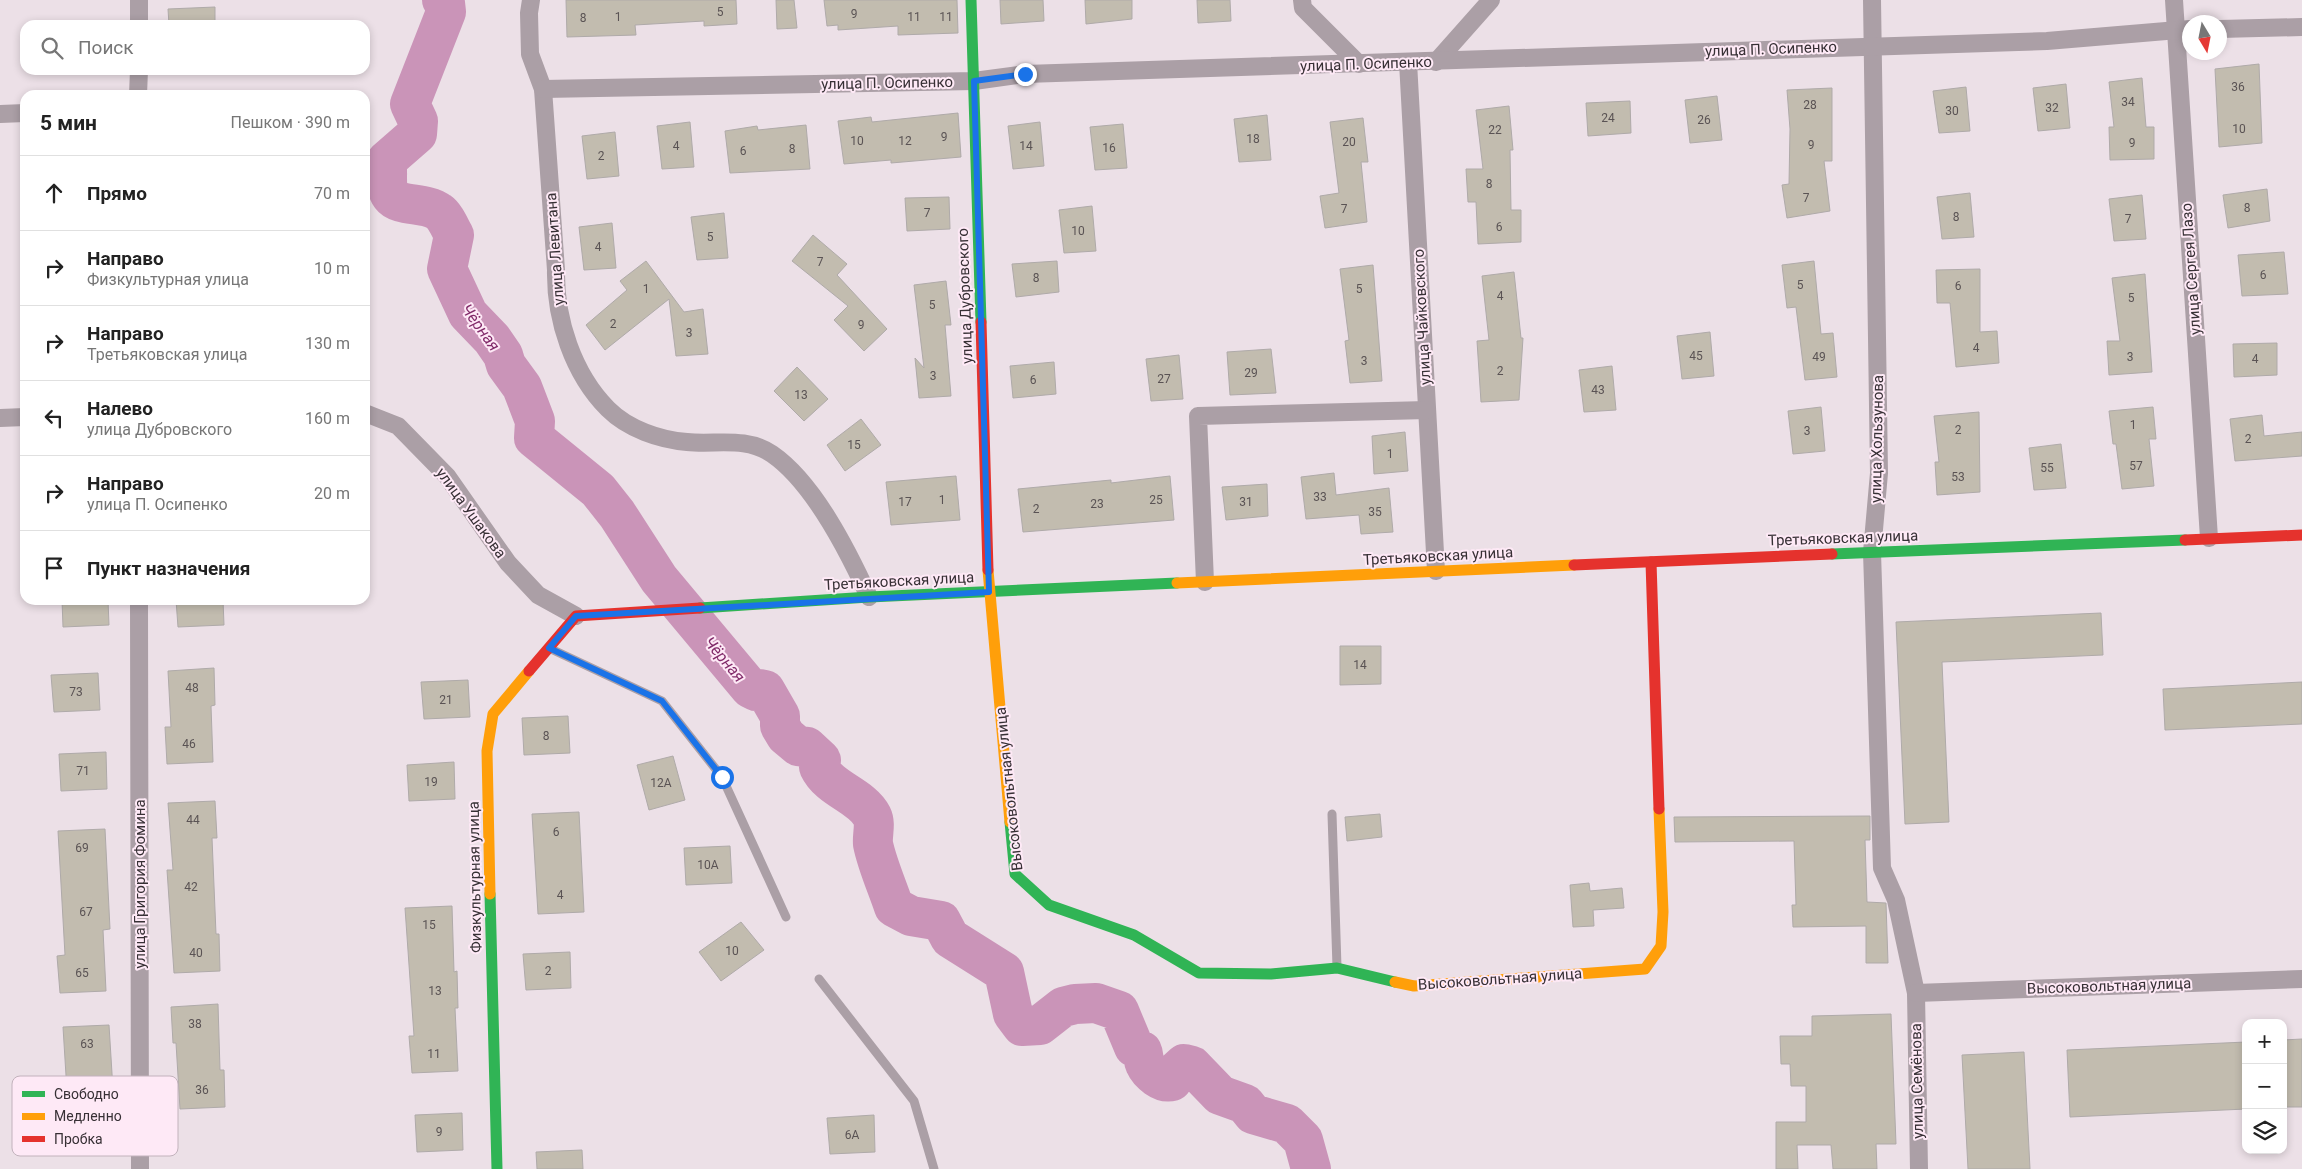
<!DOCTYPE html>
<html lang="ru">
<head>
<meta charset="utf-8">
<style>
  :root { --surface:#fff; --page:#f6f6f6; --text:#222; --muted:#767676; --line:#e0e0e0 }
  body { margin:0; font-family:Roboto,sans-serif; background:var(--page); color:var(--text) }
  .controls { position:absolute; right:15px; bottom:15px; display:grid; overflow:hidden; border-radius:10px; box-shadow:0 2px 8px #0003 }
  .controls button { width:45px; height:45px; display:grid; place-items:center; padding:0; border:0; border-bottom:1px solid var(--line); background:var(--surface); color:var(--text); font:25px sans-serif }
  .compass { position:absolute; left:2182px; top:15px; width:45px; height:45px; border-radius:50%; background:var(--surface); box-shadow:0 2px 8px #0003; rotate:170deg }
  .stop { position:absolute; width:15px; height:15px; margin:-11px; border:4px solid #1a73e8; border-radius:50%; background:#fff }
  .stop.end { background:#1a73e8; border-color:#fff; box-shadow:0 1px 5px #0008 }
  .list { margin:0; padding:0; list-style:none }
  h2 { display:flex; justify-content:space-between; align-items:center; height:65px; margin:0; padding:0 20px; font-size:21px }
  h2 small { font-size:16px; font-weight:400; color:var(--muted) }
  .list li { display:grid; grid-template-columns:32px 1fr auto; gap:15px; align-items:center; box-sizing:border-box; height:75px; padding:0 20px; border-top:1px solid var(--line) }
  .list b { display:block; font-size:19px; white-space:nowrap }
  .list p { margin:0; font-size:16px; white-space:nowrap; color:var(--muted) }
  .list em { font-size:16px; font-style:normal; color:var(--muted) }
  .icon { flex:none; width:28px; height:28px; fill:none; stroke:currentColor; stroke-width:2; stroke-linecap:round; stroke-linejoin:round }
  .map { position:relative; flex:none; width:2302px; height:1169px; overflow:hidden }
  .search { position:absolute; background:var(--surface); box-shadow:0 2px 8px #0003; left:20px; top:20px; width:350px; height:55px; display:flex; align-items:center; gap:12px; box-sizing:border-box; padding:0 18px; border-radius:15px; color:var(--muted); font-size:19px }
  .panel { position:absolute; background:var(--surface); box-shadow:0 2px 8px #0003; left:20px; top:90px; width:350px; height:515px; border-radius:15px }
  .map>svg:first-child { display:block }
</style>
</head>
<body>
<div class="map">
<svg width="2302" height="1169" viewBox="0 0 2302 1169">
  <rect width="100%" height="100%" fill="#ece0e7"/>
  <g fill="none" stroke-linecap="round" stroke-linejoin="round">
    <path stroke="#ca94b8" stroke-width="40" d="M 442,0 L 445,3 L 446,12 L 410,104 L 418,121 L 417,134 L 386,161 C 389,172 384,187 391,196 C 399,207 426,202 439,212 C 445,216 450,228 454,235 L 447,269 L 468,314 L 492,339 L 503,355 L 506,365 L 522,387 L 535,421 L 534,438 L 598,490 L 617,514 L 659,579 L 750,688 L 756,691 L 760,689 L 765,690 L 780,716 L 780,726 L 786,736 L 798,746 L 807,747 L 821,760 L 819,767 C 830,790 861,795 872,816 C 876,824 872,835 873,844 C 877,864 887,886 894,907 L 911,916 L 941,921 L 950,938 L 1004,972 L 1013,1014 L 1022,1026 L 1040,1025 L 1063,1007 L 1075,1004 L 1096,1003 L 1119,1011 L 1134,1047 L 1142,1051 C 1144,1055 1143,1060 1145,1064 C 1149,1073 1162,1084 1172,1081 L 1172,1075 L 1184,1064 L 1192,1066 L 1220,1095 L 1245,1104 L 1253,1114 L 1287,1124 L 1303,1140 L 1311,1169"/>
  </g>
  <g fill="#c2bcaf" stroke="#afaaa9">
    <polygon points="566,0 736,0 737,24 704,26 704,21 635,25 636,35 567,37"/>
    <polygon points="776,0 794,0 797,28 777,29"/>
    <polygon points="824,0 957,0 958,33 898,35 898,26 838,30 838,25 827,26"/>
    <polygon points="1000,0 1043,0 1044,21 1001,24"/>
    <polygon points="1085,0 1132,0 1132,19 1086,24"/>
    <polygon points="1197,0 1230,0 1231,21 1198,23"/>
    <polygon points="215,7 215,25 169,25 168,9"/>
    <polygon points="2259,64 2262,143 2219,147 2215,69"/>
    <polygon points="2142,78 2146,127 2154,127 2154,159 2110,160 2109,127 2114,127 2109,82"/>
    <polygon points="2066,84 2070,128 2038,131 2033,88"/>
    <polygon points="1966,87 1970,131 1939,133 1933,91"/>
    <polygon points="1832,88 1832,161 1824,161 1830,211 1787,218 1782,185 1789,184 1790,129 1787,90"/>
    <polygon points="1717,96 1722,140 1690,143 1685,100"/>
    <polygon points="1630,101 1631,133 1588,136 1586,103"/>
    <polygon points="1509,106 1513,150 1510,150 1511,210 1521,210 1521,242 1478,244 1476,202 1468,202 1466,169 1483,169 1476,110"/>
    <polygon points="958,113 961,157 891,163 891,160 844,164 838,121 871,117 872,122"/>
    <polygon points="1267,115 1271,160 1239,162 1234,119"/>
    <polygon points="1363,118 1368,162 1361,162 1367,222 1325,228 1320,196 1339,193 1330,122"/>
    <polygon points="690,122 694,167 662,169 657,126"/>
    <polygon points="1040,122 1044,166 1013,169 1008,126"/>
    <polygon points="1123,124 1127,168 1095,170 1090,127"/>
    <polygon points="806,125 810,169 730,173 725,131 757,126 758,130"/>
    <polygon points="615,132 619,176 587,179 582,136"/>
    <polygon points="2267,189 2270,221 2228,228 2223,195"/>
    <polygon points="1970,193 1974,237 1942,239 1937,197"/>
    <polygon points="2142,195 2146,239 2114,241 2109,199"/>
    <polygon points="949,197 950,229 907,231 905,198"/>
    <polygon points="1092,206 1096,251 1064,253 1059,210"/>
    <polygon points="724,213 728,258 697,260 691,217"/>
    <polygon points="612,223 616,268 584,270 579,227"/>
    <polygon points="813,235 847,264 837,275 887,329 864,351 834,320 848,306 792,261"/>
    <polygon points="2284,252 2288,294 2242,296 2238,255"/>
    <polygon points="646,261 684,312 703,309 708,354 676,356 669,299 605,350 586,325 627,290 620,281"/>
    <polygon points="1057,261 1059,292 1016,297 1012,264"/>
    <polygon points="1814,261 1821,334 1833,333 1837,377 1805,380 1796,307 1787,308 1782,265"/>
    <polygon points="1373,265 1382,381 1350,383 1345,341 1349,340 1340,269"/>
    <polygon points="1980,269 1980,332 1997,331 1999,363 1956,367 1950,303 1937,303 1936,270"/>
    <polygon points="1514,272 1521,338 1523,338 1519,400 1481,402 1477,341 1489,340 1482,276"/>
    <polygon points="2145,274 2152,372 2109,375 2107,341 2120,341 2112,278"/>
    <polygon points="946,281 951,325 945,325 951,396 919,398 915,358 924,368 914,285"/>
    <polygon points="1710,332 1714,376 1682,379 1677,336"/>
    <polygon points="2277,343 2277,375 2234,377 2233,344"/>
    <polygon points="1271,349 1276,393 1230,395 1227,352"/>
    <polygon points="1179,355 1183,399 1151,401 1146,359"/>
    <polygon points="1054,362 1056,394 1013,398 1010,366"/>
    <polygon points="1612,366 1616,410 1584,412 1579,370"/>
    <polygon points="797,367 828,399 804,421 774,391"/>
    <polygon points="1821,407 1825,451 1793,454 1788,411"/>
    <polygon points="2153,407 2156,439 2149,439 2154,486 2122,489 2116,444 2113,444 2109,411"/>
    <polygon points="1979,412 1980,492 1937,495 1935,462 1939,462 1934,416"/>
    <polygon points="2262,415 2264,436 2302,432 2302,456 2235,461 2230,419"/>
    <polygon points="861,419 881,445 845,471 827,445"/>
    <polygon points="1405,432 1408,471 1374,474 1372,436"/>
    <polygon points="2061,444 2066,488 2034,490 2029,448"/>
    <polygon points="1334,473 1336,495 1389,488 1393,532 1361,534 1359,515 1306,519 1301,477"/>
    <polygon points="956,476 960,520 891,525 886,482"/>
    <polygon points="1170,476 1174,520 1023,532 1018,489 1111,480 1111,483"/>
    <polygon points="1267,484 1268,516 1226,520 1222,487"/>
    <polygon points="62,600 108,600 109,625 63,627"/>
    <polygon points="176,600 223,600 224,625 178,627"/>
    <polygon points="2101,613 2103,655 1942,662 1949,822 1905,824 1896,622"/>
    <polygon points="1340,646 1381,646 1381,684 1340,685"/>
    <polygon points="214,668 215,705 211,706 213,762 167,764 165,727 171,727 168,671"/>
    <polygon points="98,673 100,710 54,712 51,675"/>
    <polygon points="468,680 470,717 424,719 421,682"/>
    <polygon points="2302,682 2302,724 2165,730 2163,689"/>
    <polygon points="568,716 570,753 524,755 522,718"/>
    <polygon points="106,752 107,789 61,791 59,754"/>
    <polygon points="673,756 685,800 649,810 637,765"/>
    <polygon points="454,762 455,799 409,801 407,765"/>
    <polygon points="215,801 217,838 212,838 216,934 219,934 220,971 174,973 167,870 173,870 168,803"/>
    <polygon points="579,812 584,912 538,914 532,814"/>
    <polygon points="1380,814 1382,837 1347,841 1345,817"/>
    <polygon points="1870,816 1870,840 1865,840 1867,902 1886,903 1888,963 1866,963 1866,926 1793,927 1792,905 1796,905 1794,841 1675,842 1674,817"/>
    <polygon points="105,829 110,929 103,930 106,991 60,993 57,956 65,955 58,831"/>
    <polygon points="730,846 732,883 686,885 684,848"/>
    <polygon points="1589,883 1590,891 1622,888 1624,908 1593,910 1594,926 1573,927 1570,885"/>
    <polygon points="452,906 454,972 457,971 458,1008 455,1008 458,1071 412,1073 409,1036 414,1036 405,908"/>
    <polygon points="741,922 764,950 721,981 699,952"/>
    <polygon points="570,952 571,988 526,990 523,954"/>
    <polygon points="218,1004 220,1070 224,1070 225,1107 180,1109 176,1043 173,1043 171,1007"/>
    <polygon points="1891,1014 1896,1144 1876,1144 1877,1169 1833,1169 1831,1145 1797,1145 1798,1169 1776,1169 1776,1122 1806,1122 1806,1086 1791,1086 1790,1064 1781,1064 1780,1036 1812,1036 1812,1016"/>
    <polygon points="109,1025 115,1122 69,1124 63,1027"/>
    <polygon points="2302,1039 2302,1107 2283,1107 2283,1040"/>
    <polygon points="2246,1042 2246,1109 2070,1117 2067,1050"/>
    <polygon points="2024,1052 2030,1169 1968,1169 1962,1055"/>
    <polygon points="462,1113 463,1150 417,1152 415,1115"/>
    <polygon points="874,1115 875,1152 830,1154 827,1118"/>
    <polygon points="582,1150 583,1169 537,1169 536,1152"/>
  </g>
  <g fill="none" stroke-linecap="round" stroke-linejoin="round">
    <g stroke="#ab9fa6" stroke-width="9">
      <polyline points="551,649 662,701 722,777 786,917"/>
      <polyline points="1332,814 1337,967"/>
      <polyline points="819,979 914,1101 934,1169"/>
    </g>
    <g stroke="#ab9fa6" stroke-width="18">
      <path d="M 531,0 L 529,13 L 530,54 L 543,89 L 556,270 C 555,319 573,374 608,409 C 628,429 660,440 687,442 C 717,445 745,436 772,454 C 814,483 848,551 869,597"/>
      <polyline points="1302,0 1303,8 1359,64"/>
      <polyline points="1872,0 1879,473 1872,552 1882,868 1896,900 1916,993 1919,1169"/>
      <polyline points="2174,0 2209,538"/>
      <polyline points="139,25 139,0"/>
      <polyline points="2220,29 2302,27"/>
      <polyline points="1408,62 1436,571"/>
      <polyline points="1436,62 1491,0"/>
      <polyline points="543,89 974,81 1025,74 2047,41 2190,29"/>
      <polyline points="138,95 139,70"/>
      <polyline points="0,114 25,113"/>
      <polyline points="365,413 398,426 447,476 508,563 538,595 576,616"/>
      <polyline points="0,418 25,417"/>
      <polyline points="1205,582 1198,416 1427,410"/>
      <polyline points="139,600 140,1169"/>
      <polyline points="1916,993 2302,979"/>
    </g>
    <g stroke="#30b455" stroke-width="11">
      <polyline points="971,0 981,322"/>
      <polyline points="1832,554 2185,540"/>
      <polyline points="700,608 869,597 1177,583"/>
      <polyline points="1010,822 1015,874 1049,905 1134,935 1199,973 1271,974 1337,968 1395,982"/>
      <polyline points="490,894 497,1169"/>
    </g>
    <g stroke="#ff9f0a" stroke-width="11">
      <polyline points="988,570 1010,822"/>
      <polyline points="1177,583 1574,565"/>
      <polyline points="490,894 487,751 493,714 529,671"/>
      <polyline points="1395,982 1414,986 1645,969 1661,946 1663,912 1659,809"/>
    </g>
    <g stroke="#e5322d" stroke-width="11">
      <polyline points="981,322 988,570"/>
      <polyline points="2185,540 2302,535"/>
      <polyline points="1651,562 1659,809"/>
      <polyline points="1574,565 1832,554"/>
      <polyline points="529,671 576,616 700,608"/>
    </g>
  </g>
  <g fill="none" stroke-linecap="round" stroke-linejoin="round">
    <polyline stroke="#1a73e8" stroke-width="6" points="722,777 662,701 549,648 576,616 989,592 974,81 1025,74"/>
  </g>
  <g text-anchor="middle" stroke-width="4" stroke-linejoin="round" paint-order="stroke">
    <g font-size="12" fill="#5a5354">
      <text x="720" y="16">5</text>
      <text x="854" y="18">9</text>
      <text x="618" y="21">1</text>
      <text x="914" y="21">11</text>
      <text x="946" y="21">11</text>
      <text x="583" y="22">8</text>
      <text x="2238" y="91">36</text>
      <text x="2128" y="106">34</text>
      <text x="1810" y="109">28</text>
      <text x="2052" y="112">32</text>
      <text x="1952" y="115">30</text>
      <text x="1608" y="122">24</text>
      <text x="1704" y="124">26</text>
      <text x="2239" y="133">10</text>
      <text x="1495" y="134">22</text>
      <text x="944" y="141">9</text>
      <text x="1253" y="143">18</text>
      <text x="857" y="145">10</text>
      <text x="905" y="145">12</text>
      <text x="1349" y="146">20</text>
      <text x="2132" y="147">9</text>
      <text x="1811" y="149">9</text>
      <text x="676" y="150">4</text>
      <text x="1026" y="150">14</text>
      <text x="1109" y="152">16</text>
      <text x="792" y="153">8</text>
      <text x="743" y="155">6</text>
      <text x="601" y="160">2</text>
      <text x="1489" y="188">8</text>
      <text x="1806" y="202">7</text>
      <text x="2247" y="212">8</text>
      <text x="1344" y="213">7</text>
      <text x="927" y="217">7</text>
      <text x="1956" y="221">8</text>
      <text x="2128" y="223">7</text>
      <text x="1499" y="231">6</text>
      <text x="1078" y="235">10</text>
      <text x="710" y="241">5</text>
      <text x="598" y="251">4</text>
      <text x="820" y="266">7</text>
      <text x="2263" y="279">6</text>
      <text x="1036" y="282">8</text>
      <text x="1800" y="289">5</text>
      <text x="1958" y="290">6</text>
      <text x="646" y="293">1</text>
      <text x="1359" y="293">5</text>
      <text x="1500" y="300">4</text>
      <text x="2131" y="302">5</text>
      <text x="932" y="309">5</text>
      <text x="613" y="328">2</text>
      <text x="861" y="329">9</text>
      <text x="689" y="337">3</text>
      <text x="1976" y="352">4</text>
      <text x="1696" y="360">45</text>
      <text x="1819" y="361">49</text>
      <text x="2130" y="361">3</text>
      <text x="2255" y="363">4</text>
      <text x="1364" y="365">3</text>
      <text x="1500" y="375">2</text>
      <text x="1251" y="377">29</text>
      <text x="933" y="380">3</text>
      <text x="1164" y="383">27</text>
      <text x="1033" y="384">6</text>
      <text x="1598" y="394">43</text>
      <text x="801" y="399">13</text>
      <text x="2133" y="429">1</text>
      <text x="1958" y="434">2</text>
      <text x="1807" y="435">3</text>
      <text x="2248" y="443">2</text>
      <text x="854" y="449">15</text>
      <text x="1390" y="458">1</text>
      <text x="2136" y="470">57</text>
      <text x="2047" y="472">55</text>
      <text x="1958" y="481">53</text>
      <text x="1320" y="501">33</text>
      <text x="942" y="504">1</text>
      <text x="1156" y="504">25</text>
      <text x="905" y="506">17</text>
      <text x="1246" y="506">31</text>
      <text x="1097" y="508">23</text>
      <text x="1036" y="513">2</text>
      <text x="1375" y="516">35</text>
      <text x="1360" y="669">14</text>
      <text x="192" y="692">48</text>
      <text x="76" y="696">73</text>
      <text x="446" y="704">21</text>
      <text x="546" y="740">8</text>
      <text x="189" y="748">46</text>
      <text x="83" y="775">71</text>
      <text x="431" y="786">19</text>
      <text x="661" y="787">12А</text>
      <text x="193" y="824">44</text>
      <text x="556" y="836">6</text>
      <text x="82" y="852">69</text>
      <text x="708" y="869">10А</text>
      <text x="191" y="891">42</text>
      <text x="560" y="899">4</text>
      <text x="86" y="916">67</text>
      <text x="429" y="929">15</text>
      <text x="732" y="955">10</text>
      <text x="196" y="957">40</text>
      <text x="548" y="975">2</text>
      <text x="82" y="977">65</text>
      <text x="435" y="995">13</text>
      <text x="195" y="1028">38</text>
      <text x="87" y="1048">63</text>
      <text x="434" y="1058">11</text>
      <text x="202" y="1094">36</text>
      <text x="439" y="1136">9</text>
      <text x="852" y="1139">6А</text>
    </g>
    <g font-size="15" fill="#373035" stroke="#fee9f6">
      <text transform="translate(1771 49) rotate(-2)" y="5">улица П. Осипенко</text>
      <text transform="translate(1366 64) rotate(-2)" y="5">улица П. Осипенко</text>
      <text transform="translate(887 83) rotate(-1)" y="5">улица П. Осипенко</text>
      <text transform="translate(555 249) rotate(-94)" y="5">улица Левитана</text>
      <text transform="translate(2191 269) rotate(-94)" y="5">улица Сергея Лазо</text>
      <text transform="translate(965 296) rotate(-92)" y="5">улица Дубровского</text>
      <text transform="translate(1422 317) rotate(-93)" y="5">улица Чайковского</text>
      <text transform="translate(1877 439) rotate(-89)" y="5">улица Хользунова</text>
      <text transform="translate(471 513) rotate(54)" y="5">улица Ушакова</text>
      <text transform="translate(1843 538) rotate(-2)" y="5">Третьяковская улица</text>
      <text transform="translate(1438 556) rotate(-3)" y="5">Третьяковская улица</text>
      <text transform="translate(899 581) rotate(-3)" y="5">Третьяковская улица</text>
      <text transform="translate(1009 789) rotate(-96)" y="5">Высоковольтная улица</text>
      <text transform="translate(475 877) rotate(-91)" y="5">Физкультурная улица</text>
      <text transform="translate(140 884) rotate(-90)" y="5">улица Григория Фомина</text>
      <text transform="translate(1500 979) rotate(-4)" y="5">Высоковольтная улица</text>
      <text transform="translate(2109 986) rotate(-2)" y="5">Высоковольтная улица</text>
      <text transform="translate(1917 1081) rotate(-91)" y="5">улица Семёнова</text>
    </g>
    <g font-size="16" font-style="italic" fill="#812a69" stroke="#fee9f6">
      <text transform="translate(481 327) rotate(54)" y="6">Чёрная</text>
      <text transform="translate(725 659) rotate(50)" y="6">Чёрная</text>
    </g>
  </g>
  <rect x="12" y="1076" width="166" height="80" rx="8" fill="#fee9f6" stroke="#c2b2bc" stroke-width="1"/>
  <rect x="22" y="1091" width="23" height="6" fill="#30b455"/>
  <rect x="22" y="1113" width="23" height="7" fill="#ff9f0a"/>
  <rect x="22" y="1136" width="23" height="6" fill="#e5322d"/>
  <g font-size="14" fill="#373035">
    <text x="54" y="1099">Свободно</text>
    <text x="54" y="1121">Медленно</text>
    <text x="54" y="1144">Пробка</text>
  </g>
</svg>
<div class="controls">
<button>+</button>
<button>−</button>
<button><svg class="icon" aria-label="layers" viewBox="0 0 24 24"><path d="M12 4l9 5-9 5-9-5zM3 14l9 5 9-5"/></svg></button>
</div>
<svg class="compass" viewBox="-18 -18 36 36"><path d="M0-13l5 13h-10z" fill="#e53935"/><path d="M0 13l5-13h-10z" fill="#767676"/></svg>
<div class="stop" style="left:722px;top:777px"></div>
<div class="stop end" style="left:1025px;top:74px"></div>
<div class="search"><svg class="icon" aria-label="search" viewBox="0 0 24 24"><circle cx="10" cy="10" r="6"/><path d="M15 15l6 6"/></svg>Поиск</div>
<section class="panel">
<h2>5 мин<small>Пешком · 390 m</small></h2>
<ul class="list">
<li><svg class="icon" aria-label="ahead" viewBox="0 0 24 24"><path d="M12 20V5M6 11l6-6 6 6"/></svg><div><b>Прямо</b></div><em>70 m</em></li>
<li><svg class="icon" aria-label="right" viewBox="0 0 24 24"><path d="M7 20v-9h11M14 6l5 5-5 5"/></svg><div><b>Направо</b><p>Физкультурная улица</p></div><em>10 m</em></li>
<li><svg class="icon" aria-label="right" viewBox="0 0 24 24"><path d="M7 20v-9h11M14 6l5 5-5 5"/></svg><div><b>Направо</b><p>Третьяковская улица</p></div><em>130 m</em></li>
<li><svg class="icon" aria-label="left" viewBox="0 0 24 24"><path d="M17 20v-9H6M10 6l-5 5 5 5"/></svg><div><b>Налево</b><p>улица Дубровского</p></div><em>160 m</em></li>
<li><svg class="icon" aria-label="right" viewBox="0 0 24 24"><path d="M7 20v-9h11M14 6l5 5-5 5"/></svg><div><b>Направо</b><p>улица П. Осипенко</p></div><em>20 m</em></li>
<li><svg class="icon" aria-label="arrive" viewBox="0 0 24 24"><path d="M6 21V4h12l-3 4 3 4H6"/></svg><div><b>Пункт назначения</b></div></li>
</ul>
</section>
</div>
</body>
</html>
